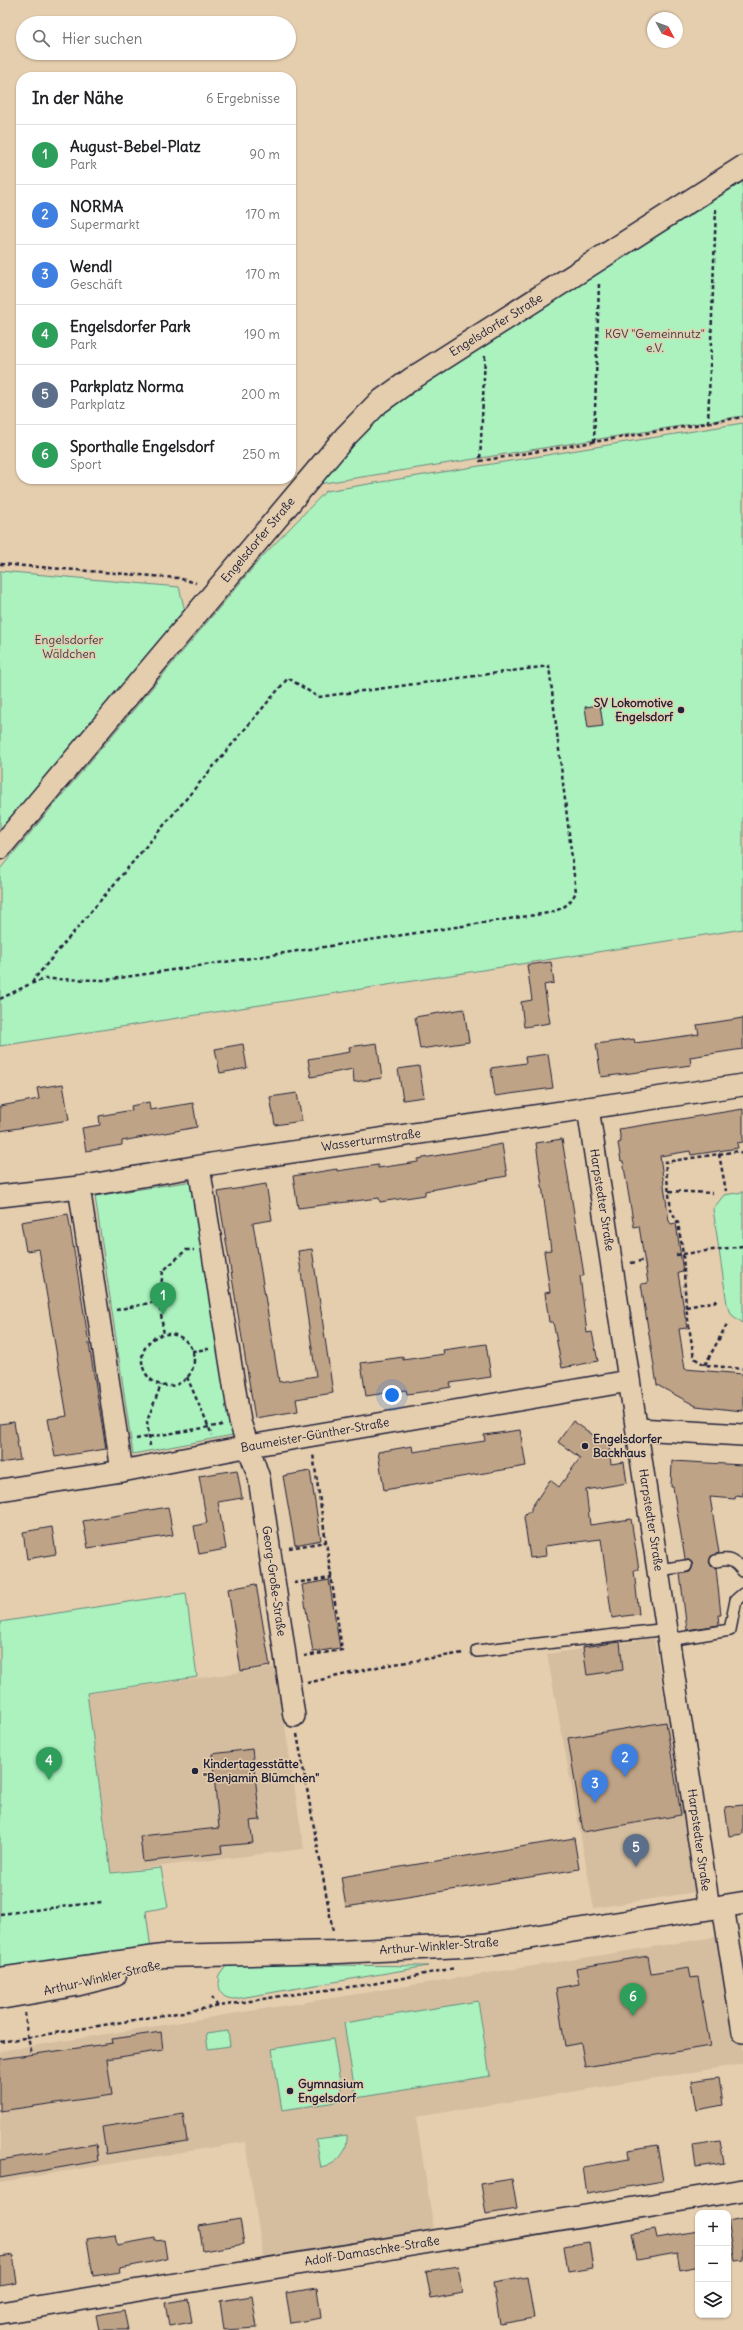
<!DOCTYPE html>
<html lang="de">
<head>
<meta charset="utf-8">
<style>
  :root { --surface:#fff; --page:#f6f6f6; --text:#202124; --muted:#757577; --line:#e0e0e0; --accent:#d93025 }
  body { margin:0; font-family:Delius,sans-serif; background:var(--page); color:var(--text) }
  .controls { position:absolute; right:12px; bottom:12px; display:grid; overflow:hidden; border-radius:8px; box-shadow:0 1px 3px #0004 }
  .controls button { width:36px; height:36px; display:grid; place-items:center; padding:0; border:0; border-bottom:1px solid var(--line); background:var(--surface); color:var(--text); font:20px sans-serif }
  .compass { position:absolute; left:647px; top:12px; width:36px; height:36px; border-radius:50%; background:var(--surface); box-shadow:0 1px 3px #0004; rotate:131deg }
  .you { position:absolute; left:392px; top:1395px; width:14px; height:14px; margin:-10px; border:3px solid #fff; border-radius:50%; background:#1a73e8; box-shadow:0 0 0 6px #1a73e833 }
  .badge { display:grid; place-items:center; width:26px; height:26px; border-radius:50%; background:var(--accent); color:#fff; font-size:13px; font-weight:700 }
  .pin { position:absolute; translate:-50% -33px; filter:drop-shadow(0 1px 2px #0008) }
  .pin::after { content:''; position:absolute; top:21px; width:14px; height:12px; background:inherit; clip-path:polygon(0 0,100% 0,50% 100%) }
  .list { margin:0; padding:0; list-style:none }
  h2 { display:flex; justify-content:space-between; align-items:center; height:52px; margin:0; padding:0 16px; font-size:17px }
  h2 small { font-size:13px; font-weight:400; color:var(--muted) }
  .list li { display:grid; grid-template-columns:26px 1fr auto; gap:12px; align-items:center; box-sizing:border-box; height:60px; padding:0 16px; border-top:1px solid var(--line) }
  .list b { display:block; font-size:15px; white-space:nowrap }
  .list p { margin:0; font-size:13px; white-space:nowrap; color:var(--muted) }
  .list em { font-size:13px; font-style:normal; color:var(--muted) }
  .icon { flex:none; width:22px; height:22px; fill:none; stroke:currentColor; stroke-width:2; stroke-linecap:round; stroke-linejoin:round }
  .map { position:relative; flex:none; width:743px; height:2330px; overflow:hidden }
  .search { position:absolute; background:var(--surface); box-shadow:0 1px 3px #0004; left:16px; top:16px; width:280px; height:44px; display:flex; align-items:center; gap:10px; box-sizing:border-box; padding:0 14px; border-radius:22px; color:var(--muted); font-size:15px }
  .panel { position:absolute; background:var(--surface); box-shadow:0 1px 3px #0004; left:16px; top:72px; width:280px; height:412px; border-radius:16px }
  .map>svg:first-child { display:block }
</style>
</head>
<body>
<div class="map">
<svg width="743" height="2330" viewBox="0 0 743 2330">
  <rect width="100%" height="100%" fill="#e5ceae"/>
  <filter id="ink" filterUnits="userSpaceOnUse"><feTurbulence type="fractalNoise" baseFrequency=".025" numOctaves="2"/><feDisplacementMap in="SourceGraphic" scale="8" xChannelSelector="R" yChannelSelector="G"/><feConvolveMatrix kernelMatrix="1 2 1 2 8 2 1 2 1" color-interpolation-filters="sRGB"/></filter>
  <g filter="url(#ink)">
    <g fill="#d5bea0">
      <polygon points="654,1638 696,1882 696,1892 594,1908 547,1654"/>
      <polygon points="276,1667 304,1849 112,1872 87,1694"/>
      <polygon points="727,1935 743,2035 743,2064 416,2117 435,2236 264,2263 245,2142 0,2182 0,2051"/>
    </g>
    <g fill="#abf2bf" stroke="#668a7d">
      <polygon points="743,180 743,416 318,484 376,419 433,377"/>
      <polygon points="743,423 743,929 0,1046 0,869 261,558 326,491"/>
      <polygon points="0,571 179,587 185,611 0,837"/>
      <polygon points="193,1181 233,1435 133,1454 95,1196"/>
      <polygon points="743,1192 743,1323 732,1315 727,1304 713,1209 724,1195"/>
      <polygon points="186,1593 197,1677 87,1693 111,1873 161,1868 168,1907 146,1911 151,1950 0,1973 0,1622"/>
      <path d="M 236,1964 L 428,1966 L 234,1999 C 219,1998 220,1990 218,1977 L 226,1966 Z"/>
      <polygon points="478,2001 490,2076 356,2098 344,2023"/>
      <polygon points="228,2031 230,2046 208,2049 206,2034"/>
      <polygon points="333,2039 343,2101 282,2110 272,2049"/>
      <path d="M 347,2135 C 348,2153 337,2164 321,2168 L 316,2139 Z"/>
    </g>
    <g fill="#bea387" stroke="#22223b">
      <polygon points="600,705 603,726 588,728 585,707"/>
      <polygon points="551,962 554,983 544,985 550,1023 524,1027 521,1002 532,1000 527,965"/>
      <polygon points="464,1009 469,1042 420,1049 415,1017"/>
      <polygon points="743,1018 743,1049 690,1057 691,1065 601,1077 596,1044 634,1039 635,1043 699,1034 697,1025"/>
      <polygon points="377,1043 382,1078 354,1082 353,1069 311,1077 308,1059 350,1052 349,1047"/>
      <polygon points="243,1044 247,1068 220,1073 215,1049"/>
      <polygon points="548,1054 553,1088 495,1096 491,1068 526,1063 525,1057"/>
      <polygon points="419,1066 424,1097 403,1100 398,1069"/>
      <polygon points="63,1084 69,1120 0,1131 0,1106 39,1099 37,1088"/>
      <polygon points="297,1093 302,1121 275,1125 270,1097"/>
      <polygon points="149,1102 150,1110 193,1103 197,1127 122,1141 122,1145 86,1151 82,1128 100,1125 99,1116 132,1110 131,1106"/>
      <polygon points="743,1109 743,1142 737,1143 738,1148 691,1155 690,1151 660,1156 669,1221 671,1224 676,1223 683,1272 678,1273 687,1328 679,1329 685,1369 743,1374 743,1411 696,1406 657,1385 641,1284 648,1283 639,1226 634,1227 623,1161 621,1161 618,1143 621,1142 619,1129"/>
      <polygon points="562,1139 584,1275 580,1276 587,1333 592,1332 598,1361 562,1368 553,1322 549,1322 545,1293 550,1292 544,1251 551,1250 536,1143"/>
      <polygon points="502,1144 507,1176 425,1191 425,1195 380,1202 379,1198 298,1208 293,1176 337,1169 337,1171 378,1165 378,1168 418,1162 418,1159"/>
      <polygon points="266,1184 272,1220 253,1223 279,1382 316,1376 298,1251 312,1249 333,1393 296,1399 298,1411 255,1418 218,1192"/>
      <polygon points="68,1214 106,1449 55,1457 48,1419 67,1416 39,1249 26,1251 21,1222"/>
      <polygon points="486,1344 491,1377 450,1383 451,1387 429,1391 407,1394 406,1390 366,1396 361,1363 403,1357 403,1360 444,1354 443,1350"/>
      <polygon points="573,1421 609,1446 611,1464 624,1462 627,1483 586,1490 590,1525 631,1519 639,1570 634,1571 639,1614 612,1618 601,1539 545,1546 546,1556 530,1558 524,1517 527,1512 531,1512 531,1508 550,1480 559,1487 580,1458 558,1442"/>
      <polygon points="14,1422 20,1460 0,1463 0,1424"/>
      <polygon points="520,1430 526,1466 384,1490 378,1452 412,1446 413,1452 485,1441 484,1435"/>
      <polygon points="672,1461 743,1465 743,1496 736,1495 735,1499 710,1497 719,1553 711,1556 709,1562 711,1566 716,1568 721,1615 718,1615 719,1625 687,1630 680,1574 690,1572 693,1565 691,1561 685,1559 673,1487 671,1487"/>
      <polygon points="237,1470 242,1498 218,1502 226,1549 199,1554 194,1526 207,1523 199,1476"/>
      <polygon points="310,1471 321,1540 295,1545 283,1476"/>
      <polygon points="168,1507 173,1535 88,1548 83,1521"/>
      <polygon points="52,1527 56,1554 27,1559 23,1532"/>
      <polygon points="329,1580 340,1648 313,1652 302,1585"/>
      <polygon points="256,1584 270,1666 241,1671 228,1589"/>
      <polygon points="620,1642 623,1670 587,1675 583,1647"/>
      <polygon points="666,1722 681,1815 583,1832 568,1738"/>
      <polygon points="252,1749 260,1820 250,1821 253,1843 221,1846 222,1853 143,1862 140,1836 219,1828 212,1754"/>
      <polygon points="743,1805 743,1834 729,1836 725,1807"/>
      <polygon points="574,1838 579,1869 346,1907 341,1877"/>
      <polygon points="648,1956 651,1974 689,1968 691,1978 698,1977 710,2046 585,2067 581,2043 565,2046 556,1988 579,1984 576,1968"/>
      <polygon points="161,2032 163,2050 107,2059 112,2095 0,2111 0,2059 113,2043 112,2039"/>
      <polygon points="719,2077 723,2105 697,2110 692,2081"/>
      <polygon points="183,2114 187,2141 106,2154 102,2127"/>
      <polygon points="720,2141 724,2163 696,2167 693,2145"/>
      <polygon points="96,2144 98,2161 0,2178 0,2160"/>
      <polygon points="657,2145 663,2181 587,2194 583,2167 629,2159 628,2150"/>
      <polygon points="512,2179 517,2209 486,2214 481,2184"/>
      <polygon points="743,2218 743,2260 735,2261 728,2221"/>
      <polygon points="240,2219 244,2244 203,2251 199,2226"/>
      <polygon points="655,2229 657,2238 698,2231 698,2266 680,2270 677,2253 637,2260 632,2233"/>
      <polygon points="115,2235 117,2245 155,2238 155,2241 164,2240 167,2259 120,2268 121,2272 93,2276 87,2239"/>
      <polygon points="589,2242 593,2268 568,2272 564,2246"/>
      <polygon points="13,2255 17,2283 0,2286 0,2257"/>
      <polygon points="458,2266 463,2293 431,2299 426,2271"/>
      <polygon points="527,2277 534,2318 500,2324 493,2283"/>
      <polygon points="317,2288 321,2318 291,2323 286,2293"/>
      <polygon points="252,2296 257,2328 224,2330 220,2301"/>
      <polygon points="188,2299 192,2322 169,2326 165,2303"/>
      <polygon points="124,2310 128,2330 99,2330 96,2315"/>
    </g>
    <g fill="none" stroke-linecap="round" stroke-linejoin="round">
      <g stroke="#22223b" stroke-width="14">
        <g id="lane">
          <path d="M 716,1561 C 730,1558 734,1560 743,1571"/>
          <polyline points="659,1570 686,1566"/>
          <polyline points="669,1640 730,1630 736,1600 743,1594"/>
          <polyline points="477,1651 668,1629"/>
        </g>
      </g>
      <g stroke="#22223b" stroke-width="24">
        <g id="street">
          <polyline points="588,1108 709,1908"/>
          <polyline points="199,1167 240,1422 259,1478 294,1716"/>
          <polyline points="79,1187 122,1471"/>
          <polyline points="0,1196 79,1187 211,1164 743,1085"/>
          <polyline points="638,1429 743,1435"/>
          <polyline points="0,1490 122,1471 250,1446 629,1381"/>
          <polyline points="723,1906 743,2032"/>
          <polyline points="0,2313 743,2190"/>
        </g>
      </g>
      <g stroke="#22223b" stroke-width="25">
        <g id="secondary">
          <polyline points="0,848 345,437 378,403 413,378 743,167"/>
          <polyline points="0,1979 163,1956 337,1952 484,1945 743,1903"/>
          <polyline points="0,1998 75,1985 115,1975"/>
        </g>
      </g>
      <g stroke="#22223b" stroke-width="2.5" stroke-dasharray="4 3" stroke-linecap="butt">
        <polyline points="485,356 480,461 743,417"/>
        <polyline points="708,423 716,208"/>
        <polyline points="594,442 599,283"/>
        <polyline points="0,564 178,578 196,583"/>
        <path d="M 0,999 L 30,984 L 45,979 L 106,980 L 548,913 C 562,909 569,906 576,892 L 549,666 L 318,697 L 288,678 L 30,984"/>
        <polyline points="719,1154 726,1191"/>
        <polyline points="743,1154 739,1151 665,1162 671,1210 678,1223 683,1254 686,1307 694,1358 705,1365 743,1369"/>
        <polyline points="669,1191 712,1193"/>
        <polyline points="676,1255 743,1246"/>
        <polyline points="631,1263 645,1260"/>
        <polyline points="159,1301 164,1335"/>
        <polyline points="686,1307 717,1301"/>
        <polyline points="116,1310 159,1301 163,1271 186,1250 194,1250"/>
        <circle cx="168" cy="1360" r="26"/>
        <polyline points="192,1351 209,1349"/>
        <polyline points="705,1365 727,1324"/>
        <polyline points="187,1377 212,1435"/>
        <polyline points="136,1439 222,1425"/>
        <polyline points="150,1446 147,1421 161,1385"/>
        <polyline points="289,1548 326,1542"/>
        <polyline points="294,1583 332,1578"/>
        <polyline points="304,1656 342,1650 313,1454"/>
        <polyline points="307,1683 382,1666 463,1653"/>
        <polyline points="297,1734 333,1932"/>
        <polyline points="0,1914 102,1902"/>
        <polyline points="212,1997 218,2007"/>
        <polyline points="25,2013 27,2034 32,2054"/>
        <polyline points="0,2042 281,1996 372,1984 455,1968"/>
      </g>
      <use href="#lane" stroke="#e5ceae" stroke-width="11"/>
      <use href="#street" stroke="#e5ceae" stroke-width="21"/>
      <use href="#secondary" stroke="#e5ceae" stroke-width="22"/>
    </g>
  </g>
  <g fill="#22223b" stroke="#e5ceae" stroke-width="1.5">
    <circle cx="681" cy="710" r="4"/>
    <circle cx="585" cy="1446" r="4"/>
    <circle cx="195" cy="1771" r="4"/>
    <circle cx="290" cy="2091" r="4"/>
  </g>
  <g text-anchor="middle" stroke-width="3" stroke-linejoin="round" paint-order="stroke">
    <g font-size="12" fill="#22223b" stroke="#e5ceae">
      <text transform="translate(496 325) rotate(-32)" y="4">Engelsdorfer Straße</text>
      <text transform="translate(258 540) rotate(-50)" y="4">Engelsdorfer Straße</text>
      <text transform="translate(371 1140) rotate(-8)" y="4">Wasserturmstraße</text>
      <text transform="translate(602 1200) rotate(81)" y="4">Harpstedter Straße</text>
      <text transform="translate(315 1435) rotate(-10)" y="4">Baumeister-Günther-Straße</text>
      <text transform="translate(651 1520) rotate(81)" y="4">Harpstedter Straße</text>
      <text transform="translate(274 1581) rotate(82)" y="4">Georg-Große-Straße</text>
      <text transform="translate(699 1840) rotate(82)" y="4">Harpstedter Straße</text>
      <text transform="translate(439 1946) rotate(-4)" y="4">Arthur-Winkler-Straße</text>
      <text transform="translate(102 1978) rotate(-13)" y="4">Arthur-Winkler-Straße</text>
      <text transform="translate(372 2251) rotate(-9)" y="4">Adolf-Damaschke-Straße</text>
    </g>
    <g font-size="12" fill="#37414f" stroke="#e5ceae">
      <text x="655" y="338">KGV "Gemeinnutz"<tspan x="655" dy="14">e.V.</tspan></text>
      <text x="69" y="644">Engelsdorfer<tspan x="69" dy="14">Wäldchen</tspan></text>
    </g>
    <g font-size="12" font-weight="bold" fill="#22223b" stroke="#e5ceae" text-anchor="start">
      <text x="673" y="707" text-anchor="end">SV Lokomotive<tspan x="673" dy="14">Engelsdorf</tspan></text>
      <text x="593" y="1443">Engelsdorfer<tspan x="593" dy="14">Backhaus</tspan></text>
      <text x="203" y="1768">Kindertagesstätte<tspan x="203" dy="14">"Benjamin Blümchen"</tspan></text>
      <text x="298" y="2088">Gymnasium<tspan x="298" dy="14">Engelsdorf</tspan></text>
    </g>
  </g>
</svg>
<div class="controls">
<button>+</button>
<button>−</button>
<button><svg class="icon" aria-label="layers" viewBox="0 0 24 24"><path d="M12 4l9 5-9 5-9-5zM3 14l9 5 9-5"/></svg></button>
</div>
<svg class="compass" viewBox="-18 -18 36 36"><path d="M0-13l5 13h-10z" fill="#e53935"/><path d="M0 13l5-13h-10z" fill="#757577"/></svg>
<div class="you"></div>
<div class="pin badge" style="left:163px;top:1315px;background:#2e9e5b">1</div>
<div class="pin badge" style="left:625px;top:1777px;background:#3f7fe0">2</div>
<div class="pin badge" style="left:595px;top:1803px;background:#3f7fe0">3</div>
<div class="pin badge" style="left:49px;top:1780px;background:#2e9e5b">4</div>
<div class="pin badge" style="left:636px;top:1867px;background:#5c6f8a">5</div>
<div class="pin badge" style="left:633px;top:2016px;background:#2e9e5b">6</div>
<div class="search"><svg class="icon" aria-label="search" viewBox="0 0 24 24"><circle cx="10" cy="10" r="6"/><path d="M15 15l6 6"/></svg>Hier suchen</div>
<section class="panel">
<h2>In der Nähe<small>6 Ergebnisse</small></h2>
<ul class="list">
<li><span class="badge" style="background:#2e9e5b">1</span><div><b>August-Bebel-Platz</b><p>Park</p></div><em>90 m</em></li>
<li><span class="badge" style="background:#3f7fe0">2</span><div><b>NORMA</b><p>Supermarkt</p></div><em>170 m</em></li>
<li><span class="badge" style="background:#3f7fe0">3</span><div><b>Wendl</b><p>Geschäft</p></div><em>170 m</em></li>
<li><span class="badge" style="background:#2e9e5b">4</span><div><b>Engelsdorfer Park</b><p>Park</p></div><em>190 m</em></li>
<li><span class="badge" style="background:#5c6f8a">5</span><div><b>Parkplatz Norma</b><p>Parkplatz</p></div><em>200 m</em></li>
<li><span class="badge" style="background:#2e9e5b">6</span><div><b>Sporthalle Engelsdorf</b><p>Sport</p></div><em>250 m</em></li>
</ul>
</section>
</div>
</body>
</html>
